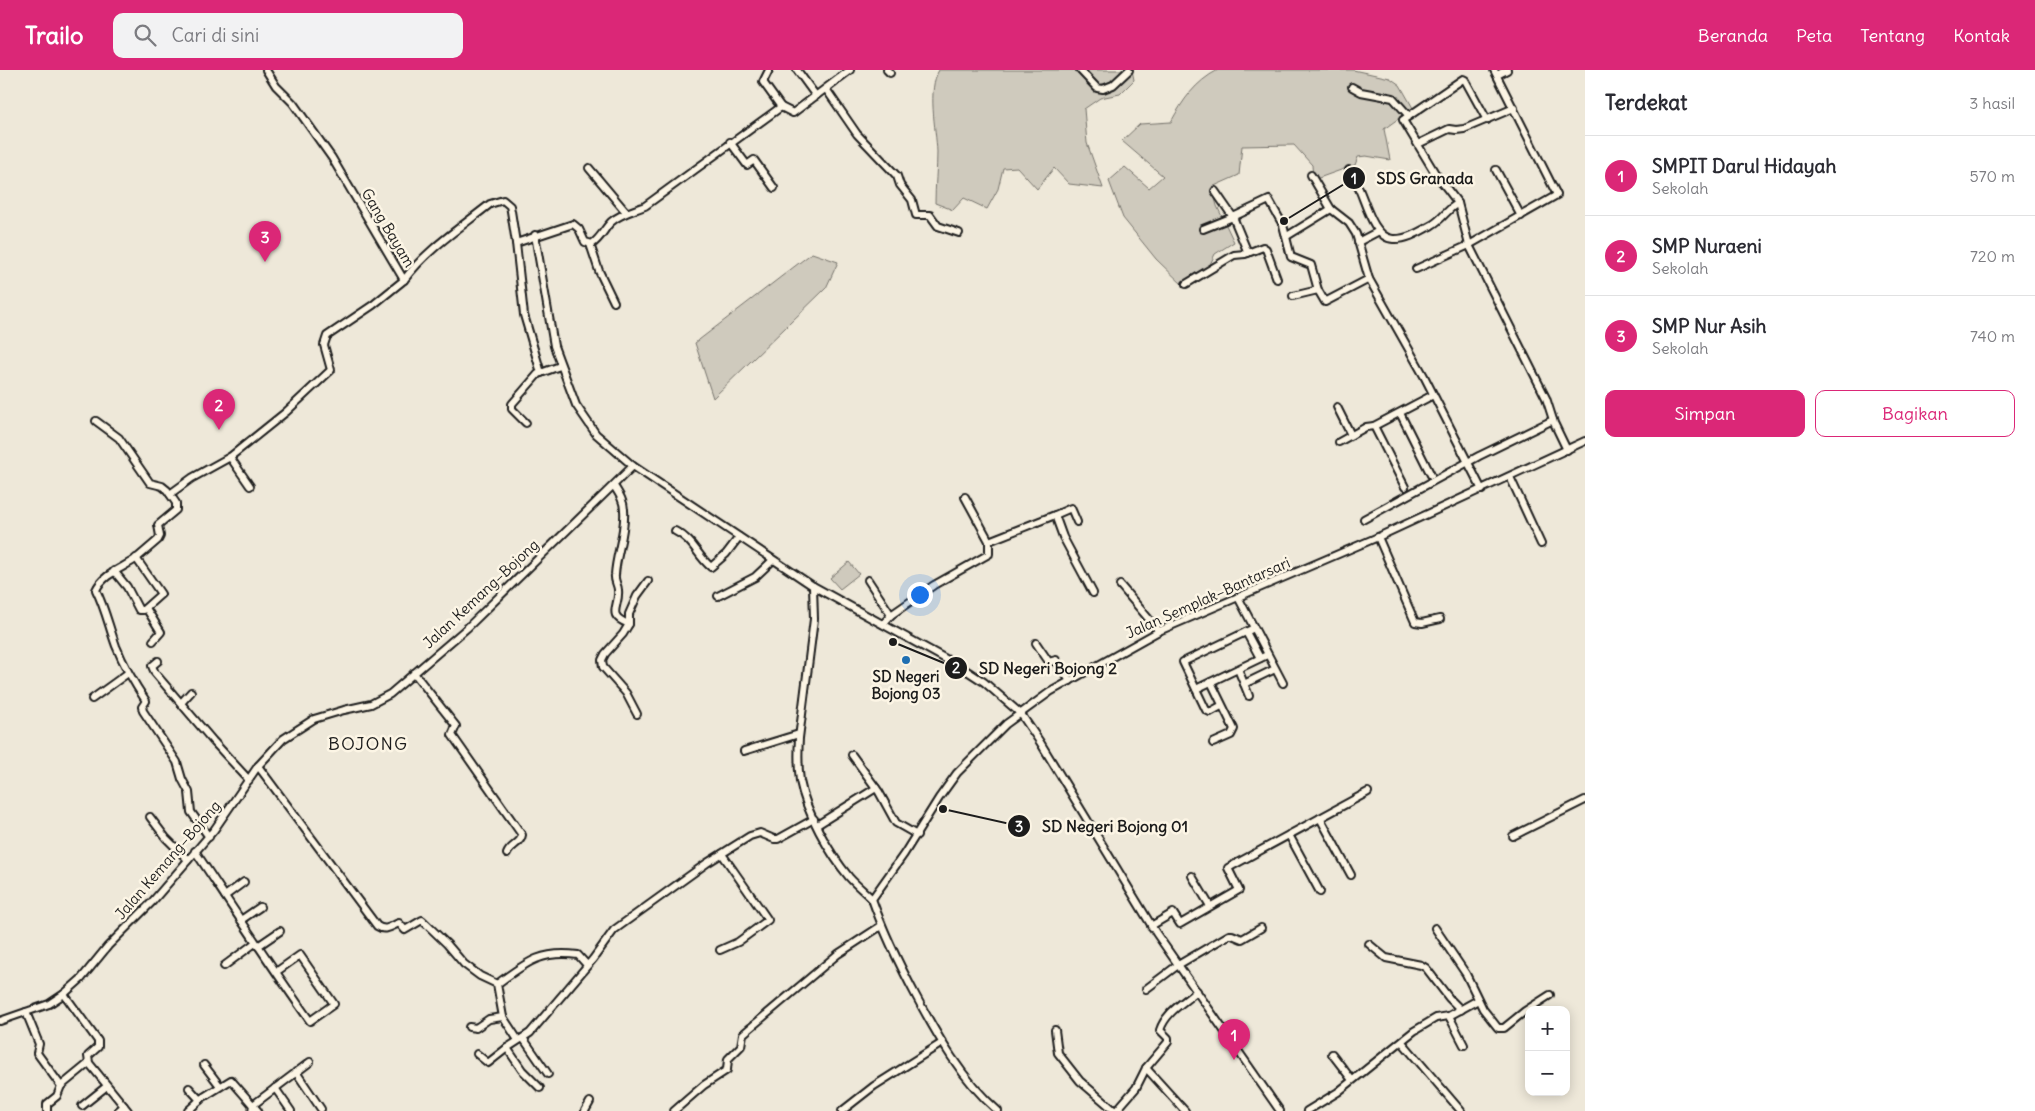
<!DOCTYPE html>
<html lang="id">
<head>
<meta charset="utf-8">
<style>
  :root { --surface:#fff; --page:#f2f2f3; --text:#2b2b33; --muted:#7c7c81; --line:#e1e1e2; --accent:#db2777 }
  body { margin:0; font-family:Delius,sans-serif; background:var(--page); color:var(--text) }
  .controls { position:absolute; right:15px; bottom:15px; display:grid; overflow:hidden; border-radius:10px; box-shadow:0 2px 12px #0003 }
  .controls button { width:45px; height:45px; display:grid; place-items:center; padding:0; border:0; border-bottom:1px solid var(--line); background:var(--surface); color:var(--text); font:25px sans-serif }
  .you { position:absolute; left:919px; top:524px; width:18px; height:18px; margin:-12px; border:4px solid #fff; border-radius:50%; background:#1a73e8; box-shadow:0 0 0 8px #1a73e833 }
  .badge { display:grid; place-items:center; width:32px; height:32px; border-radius:50%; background:var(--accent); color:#fff; font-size:16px; font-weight:700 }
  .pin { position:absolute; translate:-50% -41px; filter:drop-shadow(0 1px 2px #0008) }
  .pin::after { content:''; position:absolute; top:26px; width:18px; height:15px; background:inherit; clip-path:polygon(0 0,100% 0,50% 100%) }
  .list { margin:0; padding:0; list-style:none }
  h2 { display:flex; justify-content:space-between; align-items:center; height:65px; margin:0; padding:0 20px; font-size:21px }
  h2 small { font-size:16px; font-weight:400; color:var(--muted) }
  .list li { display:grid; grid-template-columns:32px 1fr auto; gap:15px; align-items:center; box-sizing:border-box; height:80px; padding:0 20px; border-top:1px solid var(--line) }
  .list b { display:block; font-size:19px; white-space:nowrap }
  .list p { margin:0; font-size:16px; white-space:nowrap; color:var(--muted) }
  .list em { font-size:16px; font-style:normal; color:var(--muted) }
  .actions { display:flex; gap:10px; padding:15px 20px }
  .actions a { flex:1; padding:11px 0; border:1px solid var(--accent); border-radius:10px; text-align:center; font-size:18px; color:var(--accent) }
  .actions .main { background:var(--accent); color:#fff }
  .icon { flex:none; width:28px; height:28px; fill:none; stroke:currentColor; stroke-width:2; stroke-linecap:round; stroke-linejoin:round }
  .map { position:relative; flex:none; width:1585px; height:1041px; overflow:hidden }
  header { display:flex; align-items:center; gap:30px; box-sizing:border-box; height:70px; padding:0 25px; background:var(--accent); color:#fff }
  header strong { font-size:24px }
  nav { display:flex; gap:28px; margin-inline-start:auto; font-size:18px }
  .search { width:350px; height:45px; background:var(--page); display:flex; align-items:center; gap:12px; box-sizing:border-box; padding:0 18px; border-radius:10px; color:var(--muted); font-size:19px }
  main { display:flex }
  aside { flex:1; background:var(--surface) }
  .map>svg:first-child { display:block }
</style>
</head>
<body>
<header>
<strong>Trailo</strong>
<div class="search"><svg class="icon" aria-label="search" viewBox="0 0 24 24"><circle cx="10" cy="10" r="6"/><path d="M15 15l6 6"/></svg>Cari di sini</div>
<nav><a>Beranda</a><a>Peta</a><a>Tentang</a><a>Kontak</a></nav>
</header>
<main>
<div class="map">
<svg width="1585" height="1041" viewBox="0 0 1585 1041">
  <rect width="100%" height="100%" fill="#eee8d9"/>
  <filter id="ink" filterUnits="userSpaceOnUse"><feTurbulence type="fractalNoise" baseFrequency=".02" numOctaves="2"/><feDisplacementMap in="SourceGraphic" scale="10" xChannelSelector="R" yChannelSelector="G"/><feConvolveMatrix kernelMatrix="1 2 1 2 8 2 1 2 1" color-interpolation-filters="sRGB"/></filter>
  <g filter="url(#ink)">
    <g fill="#cfcabd" stroke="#76736c">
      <path d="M 939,0 L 1132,0 L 1134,10 L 1120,24 L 1100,28 L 1084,39 L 1087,73 L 1103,118 L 1069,114 L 1054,98 L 1037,119 L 1017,97 L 1003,98 L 998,119 L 987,139 L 964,128 L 953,140 L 935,133 C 935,116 937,99 937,82 C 936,58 927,20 939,0 Z"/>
      <path d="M 1218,0 L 1353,0 L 1390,8 L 1400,15 L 1413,38 L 1384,59 L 1390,90 L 1366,86 L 1358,87 L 1355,95 L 1313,110 L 1312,95 L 1294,75 L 1242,76 L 1239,105 L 1212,117 L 1217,136 L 1234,172 L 1215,184 L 1205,205 L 1186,218 L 1156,189 L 1123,148 L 1109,111 L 1125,97 L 1149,118 L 1163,106 L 1122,71 L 1140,54 L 1171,52 C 1183,30 1195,12 1218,0 Z"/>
      <polygon points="812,183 838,192 826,218 713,328 695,273"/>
      <polygon points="849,492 859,504 840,519 830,508"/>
    </g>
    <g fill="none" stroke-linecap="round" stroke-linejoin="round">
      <g stroke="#1c1c1c" stroke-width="10">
        <g id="minor">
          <path d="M 266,0 L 276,16 L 293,33 L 332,88 L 404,210 C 427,179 460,158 490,134 L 503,130 L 510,136 L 511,141 L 516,173"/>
          <polyline points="769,0 763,12 781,37"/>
          <polyline points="797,0 816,26"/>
          <polyline points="887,0 890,3"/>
          <polyline points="1080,0 1097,18 1103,19 1113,15 1129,0"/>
          <polyline points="1494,0 1557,125 1469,175 1546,328 1554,353 1567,380"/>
          <polyline points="1497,5 1507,0"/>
          <polyline points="1352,17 1361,22 1393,28 1409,46"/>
          <polyline points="826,19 857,64 897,106 900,115 912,130 916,145 930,145 938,156 959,163"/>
          <polyline points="730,72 747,95 754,90 774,118"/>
          <polyline points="1418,74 1449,59 1456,60 1464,59 1514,38"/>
          <polyline points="589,98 626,142"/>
          <path d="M 1349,100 C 1352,105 1355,111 1358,117 C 1365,130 1373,168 1393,169 C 1407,170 1421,161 1432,155 C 1444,148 1445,141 1458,133"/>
          <polyline points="1496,100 1521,146"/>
          <polyline points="1311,105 1331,139"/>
          <polyline points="1215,121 1233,147 1269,130 1283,155 1291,187 1311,195 1318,220 1325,232 1369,209"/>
          <polyline points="1203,159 1233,147 1248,183"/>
          <polyline points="535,165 554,276 576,335 596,364 633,396 813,516 964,599 984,612 1021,644 1040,672 1156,863 1280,1041"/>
          <polyline points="1287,166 1331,139 1349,153 1356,164 1369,209 1424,306 1482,420"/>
          <polyline points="1358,172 1379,161"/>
          <polyline points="590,174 599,201 614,232"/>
          <polyline points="1416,199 1469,175 1458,133 1435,103 1403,50 1463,9 1465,10 1487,50"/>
          <polyline points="1186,214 1234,185 1245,184 1263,177 1266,179 1277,209"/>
          <polyline points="1293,226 1318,220"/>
          <path d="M 541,303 L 524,245 L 516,173 L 573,154 L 579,159 L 585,172 L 592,174 C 601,168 604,159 611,152 C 621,143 633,141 645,136 L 781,37 L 793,43 L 850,0"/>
          <polyline points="1337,337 1351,365"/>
          <polyline points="1400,343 1431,405"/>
          <path d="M 96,351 L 119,368 L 150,413 L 162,416 L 167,420 L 176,433 L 176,440 L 158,455 L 160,466 L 158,470 C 151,476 144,482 137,488 C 123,498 103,504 96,520 C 105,538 109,557 116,576 C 124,596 134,613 146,631 L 142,637 L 143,641 L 177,692 L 182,709 L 189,722 L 191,742 L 209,767"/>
          <polyline points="526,353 512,339 512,334 538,304 560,296"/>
          <polyline points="1339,372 1366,357 1374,356"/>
          <polyline points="230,387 250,416"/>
          <polyline points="1510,407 1541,474"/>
          <path d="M 614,416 C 619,424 624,431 624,440 C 626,462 616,484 615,505 C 614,511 618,515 618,520 C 620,537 605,545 629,554"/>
          <polyline points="1405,417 1374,356 1433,325"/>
          <polyline points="170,424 192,408 230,387 286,342 331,300 324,275 327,266 373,235 404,210"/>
          <polyline points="965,427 989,471"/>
          <polyline points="1055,445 1071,438 1077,452"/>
          <polyline points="1364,449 1479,386 1553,350"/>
          <path d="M 675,461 C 694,470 697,486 711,497 L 726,484 L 739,467"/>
          <polyline points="1378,467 1415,552 1422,553 1440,549"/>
          <polyline points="114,501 127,517 139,540 143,540 161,524 136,488"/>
          <polyline points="868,510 891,545"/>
          <polyline points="1120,515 1159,561"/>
          <path d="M 813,516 L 814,549 L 799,668 C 798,683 798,697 800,711 C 806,742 829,783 849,807 C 856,815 865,822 872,829"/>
          <polyline points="718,526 755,507 773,490"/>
          <polyline points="1238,527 1283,613"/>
          <polyline points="146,538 161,562 153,571"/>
          <polyline points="883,554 891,545 934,515 989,484 989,471 1055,445 1063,467 1093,523"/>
          <polyline points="1246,562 1260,588"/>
          <polyline points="1036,573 1049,592 1056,590 1070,611"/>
          <polyline points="158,591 152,596 155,603 213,671 249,710"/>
          <polyline points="1238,599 1249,626"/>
          <path d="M 414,603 L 456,656 L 452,665 L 522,765 C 521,774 510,775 507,784"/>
          <polyline points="1211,612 1234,659 1231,665 1213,673"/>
          <polyline points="1244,614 1275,599"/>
          <polyline points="1196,619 1267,585"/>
          <polyline points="92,629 128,603"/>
          <polyline points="181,633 191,622"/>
          <polyline points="1221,636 1210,642 1206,640 1183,592 1254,558"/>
          <polyline points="637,644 626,623 603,597 602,590 605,584 623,564 629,554 629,544 637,526 648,511"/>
          <polyline points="744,681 799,664"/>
          <polyline points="852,685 879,722 896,753 917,765"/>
          <path d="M 258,696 L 377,856 C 386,862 391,856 399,853 L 405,860 L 422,850 L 447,874 L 464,894 L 480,906 L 497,914 L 503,947 L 518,970"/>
          <polyline points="150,747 166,768 188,790"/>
          <polyline points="1320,748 1351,805"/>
          <polyline points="817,755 876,718"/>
          <polyline points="1289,765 1320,822"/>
          <polyline points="1513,766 1585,730"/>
          <path d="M 195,781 C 233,838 270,895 310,951 L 334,934 L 300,885 L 276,902"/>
          <polyline points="1192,806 1210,836"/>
          <polyline points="225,826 244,812"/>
          <polyline points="241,850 260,837"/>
          <polyline points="1151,856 1173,843 1180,854 1239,820 1228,798 1368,722"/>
          <polyline points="1435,858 1466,904 1483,939 1498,958 1504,958 1525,941 1550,925"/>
          <polyline points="1369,874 1386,888 1421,895 1426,898 1449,928 1461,940"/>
          <polyline points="258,876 280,861"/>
          <polyline points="720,880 738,872 768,850 722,784"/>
          <polyline points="224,896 255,873"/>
          <path d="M 497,914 C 526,893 540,880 578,885 L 587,895"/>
          <polyline points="1146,919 1178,895 1229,865 1232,865 1242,869 1261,858"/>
          <polyline points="64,924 98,971 98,977 88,986 89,993 128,1041"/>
          <polyline points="26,942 39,974 37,983 61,1016"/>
          <polyline points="1449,946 1464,975"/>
          <polyline points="0,951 49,934 64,924 81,909 108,876 152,832 214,760 258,696 283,669 314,649 344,640 371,634 390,624 467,558 633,396"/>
          <polyline points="469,957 476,958 489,949 503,947"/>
          <polyline points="1055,960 1058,983 1080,1011 1115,1041"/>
          <polyline points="523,968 548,1004"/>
          <polyline points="1402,972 1461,1041"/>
          <polyline points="477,984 488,993 507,978"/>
          <polyline points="1332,984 1352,1010"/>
          <polyline points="204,995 220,1016"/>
          <polyline points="1146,998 1185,1041"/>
          <polyline points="296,1002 321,1039"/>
          <polyline points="189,1018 200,1030"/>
          <polyline points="275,1018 291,1041"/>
          <polyline points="540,1018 522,1000 507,978 530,963 593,889 614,860 707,793 750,766 760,763 774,769 778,769 814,749"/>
          <polyline points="82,1036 107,1016"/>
          <polyline points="47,1041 47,1034 57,1026 61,1016 89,993"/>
          <polyline points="118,1041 124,1036"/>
          <polyline points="188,1041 202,1028 231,1010 258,1041"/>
          <polyline points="252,1041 253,1035 310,992"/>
          <polyline points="585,1041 590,1032"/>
          <polyline points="674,1041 704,1015 727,1000 728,989 741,976 743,964 838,884 881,856"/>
          <polyline points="842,1041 874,1016 942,973"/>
          <path d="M 998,1041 C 962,1010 938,967 916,926 C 899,894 884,863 872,829 L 904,784 L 939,728 L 957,703 L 1006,654 L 1050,622 L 1159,561 L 1378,467 L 1585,371"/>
          <path d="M 1116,1041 L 1136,1018 L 1146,998 L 1168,972 L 1168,968 L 1160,960 C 1166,942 1183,933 1197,921"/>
          <polyline points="1307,1041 1338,1022 1414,961 1436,948 1449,946 1478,930"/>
        </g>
      </g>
      <use href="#minor" stroke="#fcf5e5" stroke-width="6"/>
    </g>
  </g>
  <circle fill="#1f6fb2" stroke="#fcf5e5" stroke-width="2" cx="906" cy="590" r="5"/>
  <g text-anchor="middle" stroke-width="5" stroke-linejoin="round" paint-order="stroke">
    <g font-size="15" fill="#1c1c1c" stroke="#fcf5e5">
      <text transform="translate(388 158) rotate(59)" y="5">Gang Bayam</text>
      <text transform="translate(481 524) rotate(-43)" y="5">Jalan Kemang–Bojong</text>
      <text transform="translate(1208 528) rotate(-24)" y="5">Jalan Semplak–Bantarsari</text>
      <text transform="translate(168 790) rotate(-49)" y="5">Jalan Kemang–Bojong</text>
    </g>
    <g font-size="15" font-weight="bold" fill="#1c1c1c" stroke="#fcf5e5">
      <text x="906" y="612">SD Negeri<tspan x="906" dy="17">Bojong 03</tspan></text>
    </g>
    <g font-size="18" letter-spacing="1" fill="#1c1c1c" stroke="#fcf5e5">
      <text x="368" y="680">BOJONG</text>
    </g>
  </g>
  <path fill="none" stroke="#1c1c1c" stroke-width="2" d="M1284 151L1354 108M893 572L956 598M943 739L1019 756"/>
  <g fill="#1c1c1c" stroke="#fcf5e5" stroke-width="2">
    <circle cx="1284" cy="151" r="5"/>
    <circle cx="893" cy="572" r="5"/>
    <circle cx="943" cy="739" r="5"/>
    <circle cx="1354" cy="108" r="12"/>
    <circle cx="956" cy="598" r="12"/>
    <circle cx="1019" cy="756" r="12"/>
  </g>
  <g font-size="15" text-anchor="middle" font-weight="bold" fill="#fff">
    <text x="1354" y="114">1</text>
    <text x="956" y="603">2</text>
    <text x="1019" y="762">3</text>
  </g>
  <g font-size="16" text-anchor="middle" font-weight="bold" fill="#1c1c1c" stroke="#fcf5e5" stroke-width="5" stroke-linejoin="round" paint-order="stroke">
    <text x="1425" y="114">SDS Granada</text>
    <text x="1048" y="604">SD Negeri Bojong 2</text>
    <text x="1115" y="762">SD Negeri Bojong 01</text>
  </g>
</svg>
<div class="controls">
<button>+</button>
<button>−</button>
</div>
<div class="you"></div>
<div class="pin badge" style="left:1234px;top:990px">1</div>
<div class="pin badge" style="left:219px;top:360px">2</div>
<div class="pin badge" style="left:265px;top:192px">3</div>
</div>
<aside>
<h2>Terdekat<small>3 hasil</small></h2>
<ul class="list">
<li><span class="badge">1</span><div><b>SMPIT Darul Hidayah</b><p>Sekolah</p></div><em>570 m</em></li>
<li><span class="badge">2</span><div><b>SMP Nuraeni</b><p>Sekolah</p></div><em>720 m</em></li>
<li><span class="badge">3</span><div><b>SMP Nur Asih</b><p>Sekolah</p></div><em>740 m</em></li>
</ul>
<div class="actions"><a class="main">Simpan</a><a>Bagikan</a></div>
</aside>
</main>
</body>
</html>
